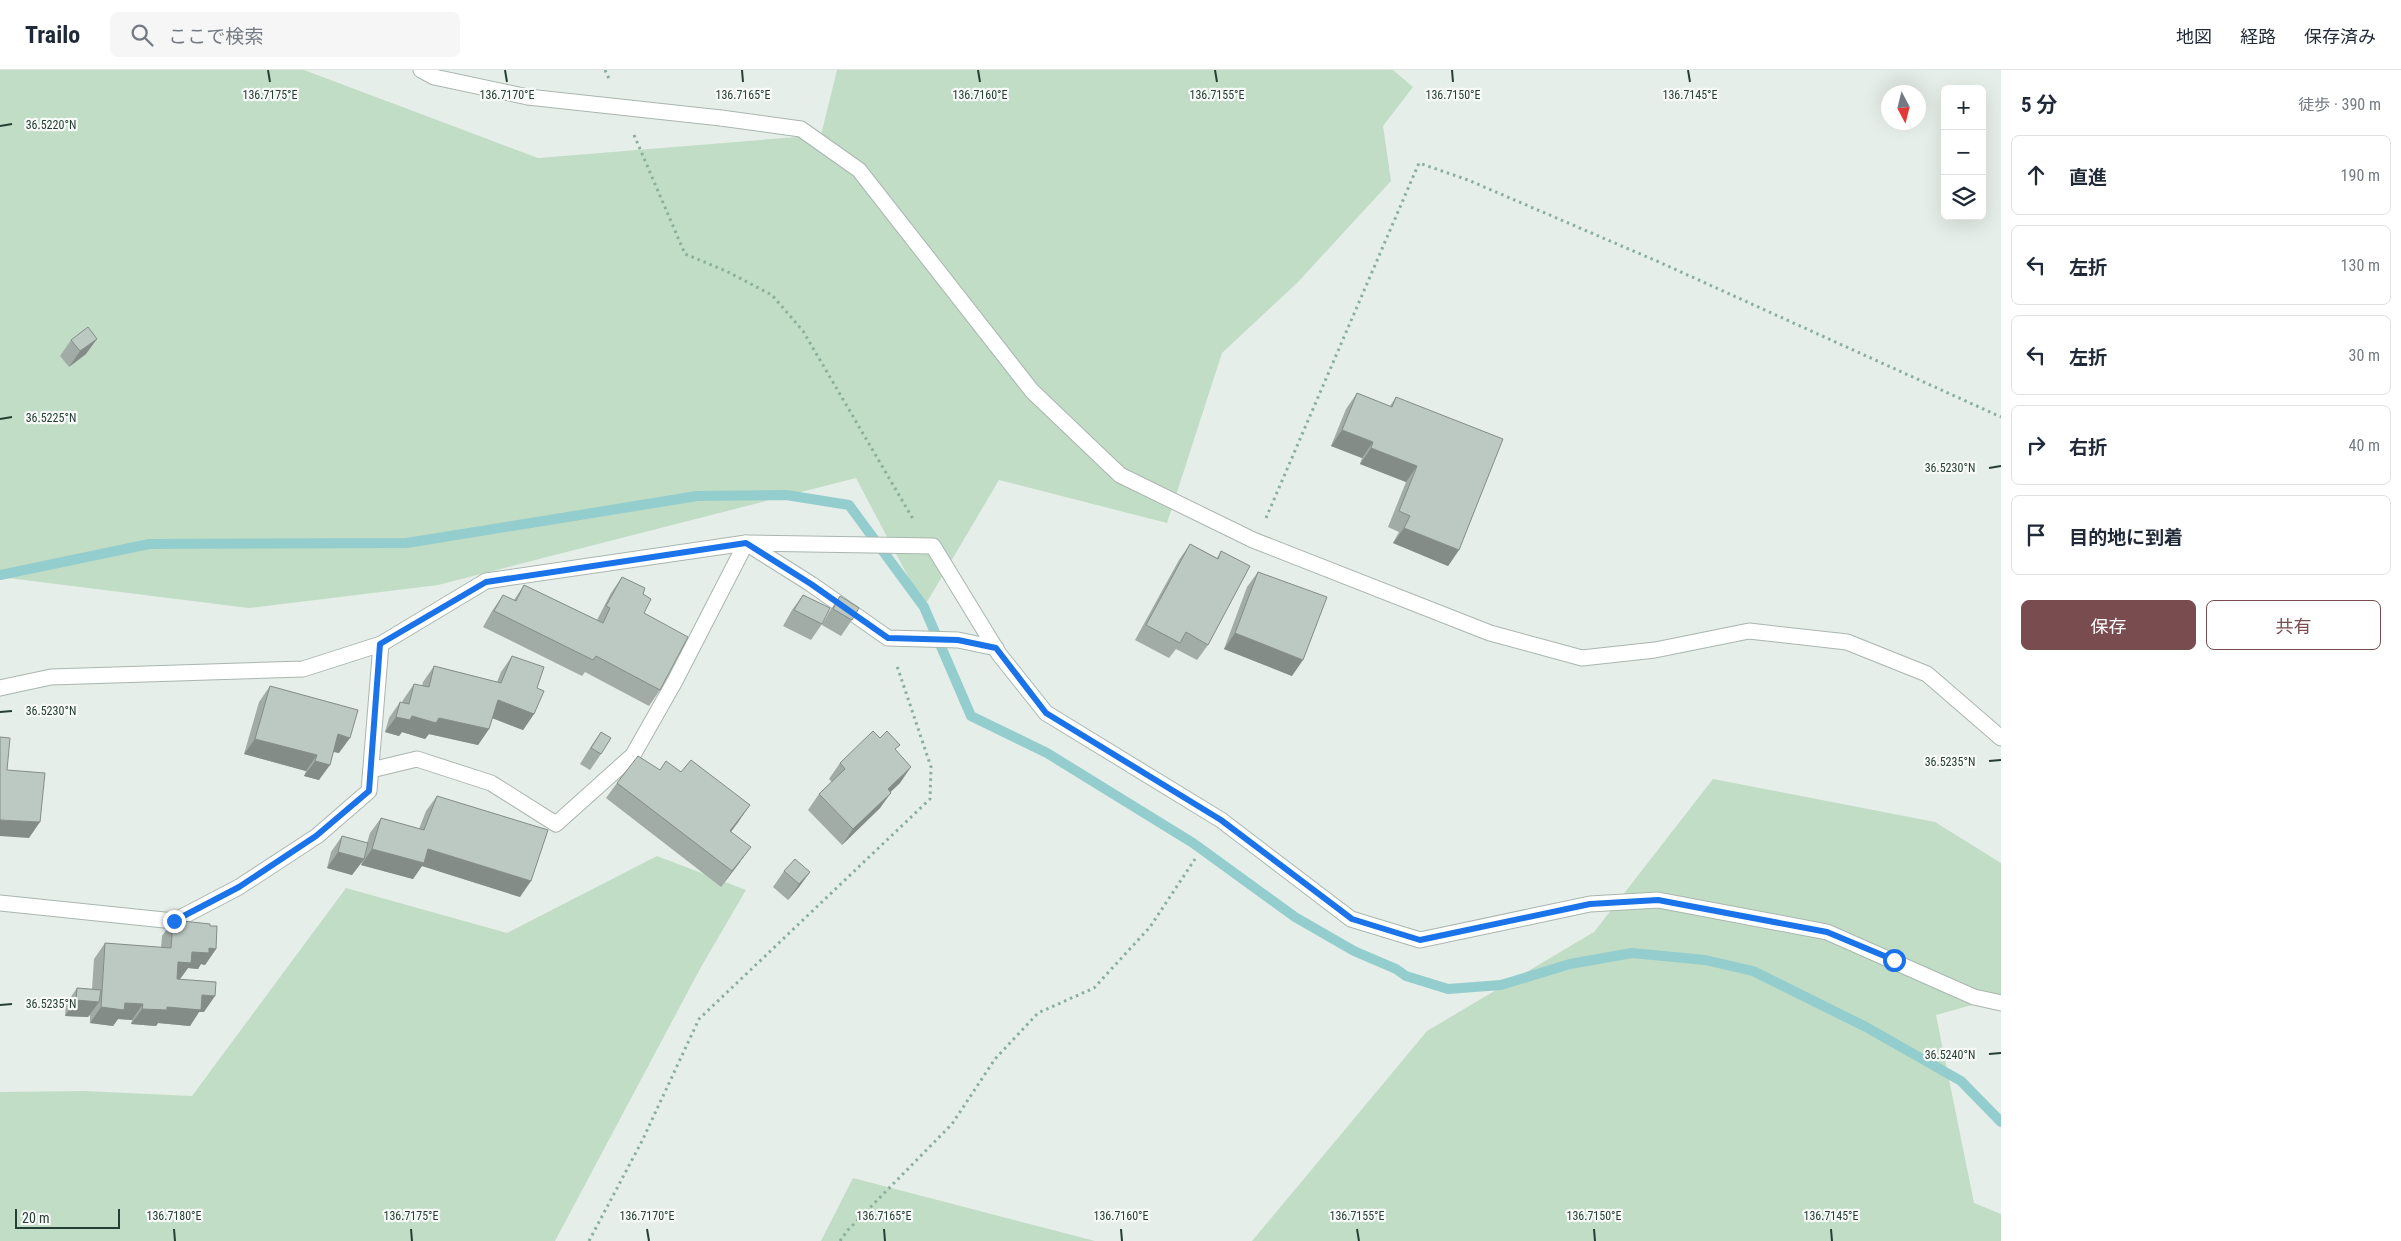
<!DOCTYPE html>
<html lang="ja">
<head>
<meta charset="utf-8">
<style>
  :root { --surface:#fff; --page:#f6f6f7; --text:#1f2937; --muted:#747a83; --line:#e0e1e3; --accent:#794c4f }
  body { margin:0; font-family:"Roboto Condensed","Noto Sans JP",sans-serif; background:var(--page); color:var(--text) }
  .controls { position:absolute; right:15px; top:15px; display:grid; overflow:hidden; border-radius:8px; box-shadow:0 5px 20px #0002 }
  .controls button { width:45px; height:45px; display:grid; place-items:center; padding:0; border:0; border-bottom:1px solid var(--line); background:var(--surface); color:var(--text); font:25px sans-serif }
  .compass { position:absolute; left:1881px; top:15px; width:45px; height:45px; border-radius:50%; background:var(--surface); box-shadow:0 5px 20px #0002; rotate:173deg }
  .scale { position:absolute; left:15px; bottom:12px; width:105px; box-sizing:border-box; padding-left:5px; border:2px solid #263f34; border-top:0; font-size:14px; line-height:18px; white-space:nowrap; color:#263f34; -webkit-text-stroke:4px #f7faf8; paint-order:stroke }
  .stop { position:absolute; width:15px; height:15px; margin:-11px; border:4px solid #1a73e8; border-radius:50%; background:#fff }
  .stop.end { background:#1a73e8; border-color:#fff; box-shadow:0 1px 5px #0008 }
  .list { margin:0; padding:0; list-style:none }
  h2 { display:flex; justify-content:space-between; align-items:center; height:65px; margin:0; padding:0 20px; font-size:21px }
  h2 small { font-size:16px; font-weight:400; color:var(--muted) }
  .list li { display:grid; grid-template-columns:32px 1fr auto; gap:15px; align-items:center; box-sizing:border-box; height:80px; margin:0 10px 10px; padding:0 10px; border:1px solid var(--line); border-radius:8px }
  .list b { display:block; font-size:19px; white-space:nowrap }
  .list em { font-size:16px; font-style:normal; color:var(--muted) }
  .actions { display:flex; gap:10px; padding:15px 20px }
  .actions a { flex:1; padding:11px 0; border:1px solid var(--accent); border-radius:8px; text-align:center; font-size:18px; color:var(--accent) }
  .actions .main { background:var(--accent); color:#fff }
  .icon { flex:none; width:28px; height:28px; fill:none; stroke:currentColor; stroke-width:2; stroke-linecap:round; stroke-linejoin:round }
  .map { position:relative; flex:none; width:2001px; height:1171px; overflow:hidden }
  header { display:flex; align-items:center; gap:30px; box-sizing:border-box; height:70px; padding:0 25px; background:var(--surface); border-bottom:1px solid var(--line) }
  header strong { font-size:24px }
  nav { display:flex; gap:28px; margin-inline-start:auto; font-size:18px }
  .search { width:350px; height:45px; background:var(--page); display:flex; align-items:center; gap:12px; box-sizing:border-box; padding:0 18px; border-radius:8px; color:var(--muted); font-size:19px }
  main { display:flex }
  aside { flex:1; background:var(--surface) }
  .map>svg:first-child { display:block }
</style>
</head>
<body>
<header>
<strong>Trailo</strong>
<div class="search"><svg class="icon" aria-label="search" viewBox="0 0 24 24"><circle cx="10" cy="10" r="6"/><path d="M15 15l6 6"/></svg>ここで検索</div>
<nav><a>地図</a><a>経路</a><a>保存済み</a></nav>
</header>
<main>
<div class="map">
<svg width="2001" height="1171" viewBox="0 0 2001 1171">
  <rect width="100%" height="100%" fill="#e6eee9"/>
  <g fill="#c1ddc5">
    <polygon points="0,0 304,0 538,88 821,65 837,0 1393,0 1413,17 1383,56 1391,111 1298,212 1222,283 1167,453 999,410 924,537 856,408 438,515 249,538 0,507"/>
    <polygon points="1713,709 1935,752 2001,793 2001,927 1936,945 1974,1133 2001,1144 2001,1171 1252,1171 1427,961 1594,862"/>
    <polygon points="657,786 746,820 701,897 555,1171 0,1171 0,1022 84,1021 192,1026 346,818 507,863"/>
    <polygon points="853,1108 1095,1171 821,1171"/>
  </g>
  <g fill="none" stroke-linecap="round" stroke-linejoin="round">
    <polyline stroke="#94cdcd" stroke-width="10" points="0,505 149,474 407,473 697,426 786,425 849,435 924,537 971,646 1047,683 1193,773 1295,847 1354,881 1396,899 1406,906 1448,919 1501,915 1570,894 1632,883 1705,890 1753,901 1866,957 1961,1011 2001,1052"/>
    <g stroke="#a9b6af" stroke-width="17">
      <g id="minor">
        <polyline points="0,618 51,607 303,599 381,574 486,511 746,473 933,476 999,584 1046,643 1221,750 1351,849 1420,870 1590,834 1658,830 1827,862 1974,927 2001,933"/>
        <polyline points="371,700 417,689 491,713 556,754 633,685 675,611 746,473 811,514 888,568 958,570 996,578"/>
        <polyline points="0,833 174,851 239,817 317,766 369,721 381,574"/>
      </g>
    </g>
    <g stroke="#a9b6af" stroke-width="17">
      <g id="tertiary">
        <polyline points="421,0 434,7 528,27"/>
        <polyline points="721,48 801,59 859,100 1032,321 1120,405 1253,470 1490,563 1582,588 1655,580 1749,561 1847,572 1927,604 2001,668"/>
      </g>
    </g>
    <g stroke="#8aaf9d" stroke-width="3" stroke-dasharray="2.5 4" stroke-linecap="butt">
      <polyline points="605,0 610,11"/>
      <polyline points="634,65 685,184 726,201 772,225 803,261 913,449"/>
      <polyline points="1266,448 1419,93 1468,110 1659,192 2001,347"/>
      <polyline points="589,1171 642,1071 699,949 930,729 931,697 896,593"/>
      <polyline points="840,1171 848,1160 952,1054 995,989 1038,943 1094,918 1150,857 1195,789"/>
    </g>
    <use href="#minor" stroke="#fff" stroke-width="15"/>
    <use href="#tertiary" stroke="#fff" stroke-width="15"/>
    <g stroke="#a9b6af" stroke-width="17" stroke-linecap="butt">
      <polyline id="tertiary-bridge" points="528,27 721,48"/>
    </g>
    <use href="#tertiary-bridge" stroke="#fff" stroke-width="15"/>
  </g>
  <g fill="#a2aca7">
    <polygon points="71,270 86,284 69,297 60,286"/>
    <polygon points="1357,323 1390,336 1396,327 1459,480 1448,496 1393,473 1399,462 1388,457 1406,412 1360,394 1362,388 1331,376 1346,339"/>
    <polygon points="1190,474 1217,488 1221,481 1208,575 1197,590 1176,579 1169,588 1135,570 1179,490"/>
    <polygon points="1258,502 1292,606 1224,579 1247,517"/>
    <polygon points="622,507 643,524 644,543 660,620 649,636 585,602 582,606 483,557 492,541 503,525 514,530 524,515 597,550 611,523"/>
    <polygon points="803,525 822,554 811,570 783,556 792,540"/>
    <polygon points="840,526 852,550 841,566 822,555 829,542"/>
    <polygon points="512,586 537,618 534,644 523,660 492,648 489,659 478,675 429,664 425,669 402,662 399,666 385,662 389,648 400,632 402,633 403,630 414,614 422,616 423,612 434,596 497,612 501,602"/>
    <polygon points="270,616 339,683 333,682 319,710 304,706 306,701 244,684 259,632"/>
    <polygon points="601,662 601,684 590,700 580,694 590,678"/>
    <polygon points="880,668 896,680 900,713 890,722 880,738 842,775 808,740 819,724 832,712 829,709 840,693"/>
    <polygon points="660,700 739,751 731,762 740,792 721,817 606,728 617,713"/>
    <polygon points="437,726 520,827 422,796 413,809 361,795 362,792 352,805 327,798 331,782 342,766 367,773 370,763 381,748 419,759 426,741"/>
    <polygon points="784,801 810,802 799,817 788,830 773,817"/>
    <polygon points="173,850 210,856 216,879 205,895 201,894 198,899 188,898 180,909 204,942 199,942 190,956 158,953 156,956 131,954 132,950 118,949 113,956 90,953 90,945 88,947 65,946 66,934 77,918 92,919 94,889 105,873 161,878 162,866"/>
  </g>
  <g fill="#848c88">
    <polygon points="97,269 86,284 69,297 80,281"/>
    <polygon points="1342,360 1373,372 1362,388 1331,376"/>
    <polygon points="1371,378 1417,396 1406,412 1360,394"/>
    <polygon points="1404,458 1459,480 1448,496 1393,473"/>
    <polygon points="1235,563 1303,590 1292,606 1224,579"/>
    <polygon points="498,630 534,644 523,660 487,646"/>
    <polygon points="412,646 439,648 489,659 478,675 429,664 425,669 402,662 399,666 385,662 396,647"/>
    <polygon points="338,664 350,668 339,683 327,680"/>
    <polygon points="255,669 317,685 306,701 244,684"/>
    <polygon points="315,691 330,695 319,710 304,706"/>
    <polygon points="911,697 900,713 877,735 888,719"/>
    <polygon points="891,723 880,738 842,775 853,759"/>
    <polygon points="750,735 739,751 719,777 730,761"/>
    <polygon points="0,750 40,752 29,768 0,766"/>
    <polygon points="751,777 740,792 721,817 732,801"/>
    <polygon points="372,779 428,779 531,811 520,827 422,796 413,809 361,795"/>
    <polygon points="338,782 364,789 352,805 327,798"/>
    <polygon points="810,802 799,817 788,830 799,814"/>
    <polygon points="209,878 216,879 205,895 201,894 198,899 188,898 180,909 167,908 178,892 192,882"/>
    <polygon points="202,925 215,926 204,942 199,942 190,956 158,953 156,956 131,954 142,939 167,937"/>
    <polygon points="76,930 99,932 88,947 65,946"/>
    <polygon points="125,933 143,934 132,950 118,949 113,956 90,953 101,937"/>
  </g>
  <g fill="#bcc8c2" stroke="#848c88">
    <polygon points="88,257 97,269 80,281 71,270"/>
    <polygon points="1357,323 1392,337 1396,327 1503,369 1459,480 1404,458 1410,446 1399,441 1417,396 1371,378 1373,372 1342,360"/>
    <polygon points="1190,474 1218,489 1221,481 1250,496 1208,575 1186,562 1180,573 1146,555"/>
    <polygon points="1258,502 1327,527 1303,590 1235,563"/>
    <polygon points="622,507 645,518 643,524 651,529 644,543 688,567 660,620 596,586 593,590 494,541 503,525 516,531 524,515 603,553 610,538 606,536"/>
    <polygon points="803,525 830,538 822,554 794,540"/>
    <polygon points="840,526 859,538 852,550 833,539"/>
    <polygon points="512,586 544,597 537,618 544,621 534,644 498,630 489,659 439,648 436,653 412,646 410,650 396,647 400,632 409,634 414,614 429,617 434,596 501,613"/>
    <polygon points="270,616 358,640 350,668 338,664 330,695 315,691 317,685 255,669"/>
    <polygon points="873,661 880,668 887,661 900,675 895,679 911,697 888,719 891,723 853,759 819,724 845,699 840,693"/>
    <polygon points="601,662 611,668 601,684 591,678"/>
    <polygon points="0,667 10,668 7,700 45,703 40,752 0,750"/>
    <polygon points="638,686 660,700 666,691 681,702 691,690 750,735 730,761 751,777 732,801 617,713"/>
    <polygon points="437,726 548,760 531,811 428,779 424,793 372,779 381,748 424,760"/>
    <polygon points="342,766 368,773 364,789 338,782"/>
    <polygon points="795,789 810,802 799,814 784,801"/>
    <polygon points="173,850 210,854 210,856 217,856 216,879 209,878 209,883 192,882 191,893 178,892 177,909 216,912 215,926 202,925 201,940 167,937 167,940 142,939 143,934 125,933 124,940 101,937 105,873 171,878"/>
    <polygon points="77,918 101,920 99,932 76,930"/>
  </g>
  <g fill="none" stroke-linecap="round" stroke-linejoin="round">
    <polyline stroke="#1a73e8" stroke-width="6" points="174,851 239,817 316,766 369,721 380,574 486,512 746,473 811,514 888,568 958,570 996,578 1046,643 1221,750 1352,849 1420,870 1590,834 1658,830 1827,862 1894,890"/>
  </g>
  <path fill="none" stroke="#263f34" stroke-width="2" d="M 268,0 L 270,12M 505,0 L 507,12M 742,0 L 743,12M 978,0 L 980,12M 1215,0 L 1217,12M 1452,0 L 1453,12M 1688,0 L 1690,12M 0,56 L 12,54M 0,349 L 12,347M 1989,398 L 2001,396M 0,642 L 12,641M 1989,691 L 2001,690M 0,935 L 12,934M 1989,984 L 2001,983M 174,1159 L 175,1171M 411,1159 L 412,1171M 647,1159 L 649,1171M 884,1159 L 885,1171M 1121,1159 L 1122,1171M 1357,1159 L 1359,1171M 1594,1159 L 1595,1171M 1831,1159 L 1832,1171"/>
  <g font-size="12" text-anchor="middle" fill="#263f34" stroke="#f7faf8" stroke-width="4.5" stroke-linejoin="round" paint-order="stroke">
    <text x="270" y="29">136.7175°E</text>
    <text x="507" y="29">136.7170°E</text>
    <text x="743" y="29">136.7165°E</text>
    <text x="980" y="29">136.7160°E</text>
    <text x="1217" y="29">136.7155°E</text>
    <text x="1453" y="29">136.7150°E</text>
    <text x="1690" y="29">136.7145°E</text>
    <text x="51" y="59">36.5220°N</text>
    <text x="51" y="352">36.5225°N</text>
    <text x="1950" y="402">36.5230°N</text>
    <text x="51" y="645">36.5230°N</text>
    <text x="1950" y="696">36.5235°N</text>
    <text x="51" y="938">36.5235°N</text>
    <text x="1950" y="989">36.5240°N</text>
    <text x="174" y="1150">136.7180°E</text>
    <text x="411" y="1150">136.7175°E</text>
    <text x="647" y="1150">136.7170°E</text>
    <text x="884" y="1150">136.7165°E</text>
    <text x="1121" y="1150">136.7160°E</text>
    <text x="1357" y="1150">136.7155°E</text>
    <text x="1594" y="1150">136.7150°E</text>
    <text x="1831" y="1150">136.7145°E</text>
  </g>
</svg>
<div class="controls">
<button>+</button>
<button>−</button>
<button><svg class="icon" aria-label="layers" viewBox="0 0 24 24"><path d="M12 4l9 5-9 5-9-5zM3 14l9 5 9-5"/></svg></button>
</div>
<svg class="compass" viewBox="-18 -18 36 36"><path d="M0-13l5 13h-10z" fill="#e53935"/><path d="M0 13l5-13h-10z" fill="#747a83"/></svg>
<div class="scale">20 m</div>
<div class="stop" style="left:1894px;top:890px"></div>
<div class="stop end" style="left:174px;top:851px"></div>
</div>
<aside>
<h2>5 分<small>徒歩 · 390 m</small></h2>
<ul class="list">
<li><svg class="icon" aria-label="ahead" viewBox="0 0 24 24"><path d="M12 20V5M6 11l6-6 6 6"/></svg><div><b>直進</b></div><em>190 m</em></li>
<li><svg class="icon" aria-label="left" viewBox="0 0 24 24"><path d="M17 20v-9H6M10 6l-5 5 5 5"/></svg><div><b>左折</b></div><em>130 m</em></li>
<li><svg class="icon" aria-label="left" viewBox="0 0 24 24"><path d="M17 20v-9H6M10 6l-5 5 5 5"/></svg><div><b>左折</b></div><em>30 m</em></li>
<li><svg class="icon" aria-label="right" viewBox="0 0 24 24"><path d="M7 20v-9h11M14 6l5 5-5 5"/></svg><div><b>右折</b></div><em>40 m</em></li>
<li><svg class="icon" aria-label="arrive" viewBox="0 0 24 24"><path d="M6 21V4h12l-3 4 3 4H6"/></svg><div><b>目的地に到着</b></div></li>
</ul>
<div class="actions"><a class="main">保存</a><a>共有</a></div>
</aside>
</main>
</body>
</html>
